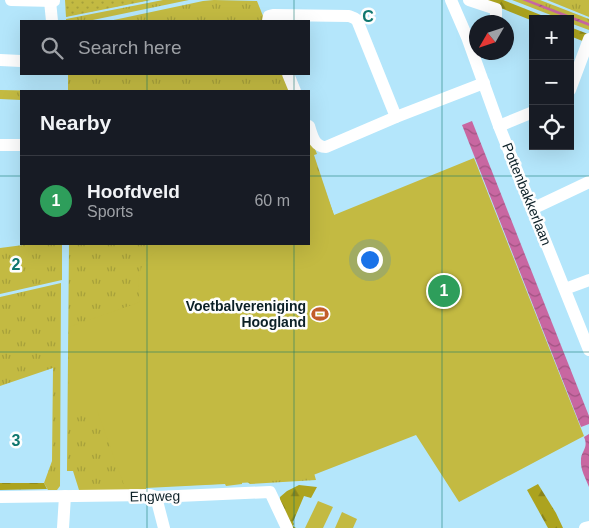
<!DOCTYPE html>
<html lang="en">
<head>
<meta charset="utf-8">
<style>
  :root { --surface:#171b24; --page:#20242c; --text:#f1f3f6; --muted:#9ea1a6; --line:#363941; --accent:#c25d2a }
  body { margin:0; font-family:Arial,sans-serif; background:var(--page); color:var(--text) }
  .controls { position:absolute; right:15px; top:15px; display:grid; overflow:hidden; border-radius:0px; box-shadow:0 5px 20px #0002 }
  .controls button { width:45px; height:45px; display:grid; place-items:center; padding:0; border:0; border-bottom:1px solid var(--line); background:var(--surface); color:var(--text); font:25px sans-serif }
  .compass { position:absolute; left:469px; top:15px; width:45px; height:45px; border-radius:50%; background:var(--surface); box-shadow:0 5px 20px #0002; rotate:231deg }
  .you { position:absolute; left:369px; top:259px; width:18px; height:18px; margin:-12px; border:4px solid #fff; border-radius:50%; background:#1a73e8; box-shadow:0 0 0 8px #1a73e833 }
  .badge { display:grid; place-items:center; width:32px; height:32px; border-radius:50%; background:var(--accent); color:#fff; font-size:16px; font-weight:700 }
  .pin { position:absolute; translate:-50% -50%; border:2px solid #fff; box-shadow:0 1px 5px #0006 }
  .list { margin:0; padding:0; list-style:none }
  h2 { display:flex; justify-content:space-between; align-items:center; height:65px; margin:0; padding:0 20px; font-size:21px }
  h2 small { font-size:16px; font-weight:400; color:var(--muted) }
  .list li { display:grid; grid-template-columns:32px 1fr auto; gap:15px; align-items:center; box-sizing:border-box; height:90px; padding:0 20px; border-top:1px solid var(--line) }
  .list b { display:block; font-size:19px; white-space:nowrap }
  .list p { margin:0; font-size:16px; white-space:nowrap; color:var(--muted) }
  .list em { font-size:16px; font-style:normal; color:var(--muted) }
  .icon { flex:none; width:28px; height:28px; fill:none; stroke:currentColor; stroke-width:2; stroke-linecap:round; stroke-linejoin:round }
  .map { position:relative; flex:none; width:589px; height:528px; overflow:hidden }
  .search { position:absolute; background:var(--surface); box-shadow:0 5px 20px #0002; left:20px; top:20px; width:290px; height:55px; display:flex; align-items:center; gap:12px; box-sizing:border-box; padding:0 18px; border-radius:0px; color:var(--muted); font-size:19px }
  .panel { position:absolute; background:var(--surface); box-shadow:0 5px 20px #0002; left:20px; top:90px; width:290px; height:155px; border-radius:0px }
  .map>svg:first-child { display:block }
</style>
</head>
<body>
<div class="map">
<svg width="589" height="528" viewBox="0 0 589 528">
  <defs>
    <pattern id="grass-tufts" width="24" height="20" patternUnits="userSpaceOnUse" patternTransform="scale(1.25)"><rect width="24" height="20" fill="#c3ba42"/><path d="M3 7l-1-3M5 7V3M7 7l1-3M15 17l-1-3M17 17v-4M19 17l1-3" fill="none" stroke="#a6a03a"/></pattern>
    <pattern id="forest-firs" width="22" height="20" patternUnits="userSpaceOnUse" patternTransform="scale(1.25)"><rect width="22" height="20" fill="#aca31f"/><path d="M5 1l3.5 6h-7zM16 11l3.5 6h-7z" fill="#8a841b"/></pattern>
    <pattern id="park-dots" width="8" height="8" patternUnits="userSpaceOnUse" patternTransform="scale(1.25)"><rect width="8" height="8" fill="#c3ba42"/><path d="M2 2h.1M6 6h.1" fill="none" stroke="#a6a03a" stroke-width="1.8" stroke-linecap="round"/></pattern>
    <pattern id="water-waves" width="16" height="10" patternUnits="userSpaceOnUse" patternTransform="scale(1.25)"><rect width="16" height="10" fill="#c867a1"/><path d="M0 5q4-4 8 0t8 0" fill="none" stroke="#a15483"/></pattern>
  </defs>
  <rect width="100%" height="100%" fill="#b4e6fb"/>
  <g fill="url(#grass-tufts)">
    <polygon points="163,0 189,0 88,21 66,21 66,19"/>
    <polygon points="214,0 257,1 265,21 109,21 203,1"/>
    <polygon points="512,0 540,0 589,19 589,30 570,23 570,19 561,19"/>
    <polygon points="547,0 589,0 589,17"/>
    <polygon points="68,74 285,74 292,91 68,91"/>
    <polygon points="0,90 1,90 48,91 21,91 21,100 0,99"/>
    <polygon points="309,134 317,154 314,155 334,215 242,481 242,484 226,486 225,484 146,488 146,490 79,490 73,471 67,471 69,244 309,244"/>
    <polygon points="31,244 62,244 62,280 0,294 0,248"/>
    <polygon points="61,283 60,486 57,490 48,490 44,483 52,461 53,368 0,386 0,297"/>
    <polygon points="312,466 316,480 250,484 246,481"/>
  </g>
  <g fill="url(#forest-firs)">
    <polygon points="481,0 503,0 551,19 533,19 533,21"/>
    <polygon points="570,27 588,34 585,42 570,36"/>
    <polygon points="0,483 44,483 47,489 0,490"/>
    <polygon points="538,484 556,513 563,528 548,528 527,490"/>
    <polygon points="299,485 317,487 311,498 304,496 293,522 294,524 293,526 296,528 289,528 279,507 280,497 287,491"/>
  </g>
  <polygon fill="url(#park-dots)" points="65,0 151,0 66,17"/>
  <g fill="#c3ba42">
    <path d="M 309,148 L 334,215 L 474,158 L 584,436 L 459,502 L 416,435 L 303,479 L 240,483 L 125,488 L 97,410 L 68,410 L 69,327 L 140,302 C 136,276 138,261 162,248 L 161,244 L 309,244 Z"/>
    <polygon points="318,501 333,507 323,528 305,528"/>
    <polygon points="342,512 357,519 353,528 335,528"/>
  </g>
  <g fill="url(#water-waves)">
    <polygon points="522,0 529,0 589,23 589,26"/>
    <polygon points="472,121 589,416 589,424 581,427 462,125"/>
    <path d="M 589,434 L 589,487 C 586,479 580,469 581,460 C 581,451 589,448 584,437 Z"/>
  </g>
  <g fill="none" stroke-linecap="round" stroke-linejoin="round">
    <g stroke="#fff" stroke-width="12">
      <polyline points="11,0 54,1"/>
      <polyline points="451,0 467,37 499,126 589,350"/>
      <polyline points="469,0 496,9 496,17 493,22"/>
      <polyline points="50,1 52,21"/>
      <polyline points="268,21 269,16 273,15 349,16 354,18 357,20 396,117"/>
      <polyline points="0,60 21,61"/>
      <polyline points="288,74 295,91"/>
      <polyline points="570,90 589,39"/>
      <path d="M 309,126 C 312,135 314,147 326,147 L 396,117 L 484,83"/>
      <polyline points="499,126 533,112"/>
      <polyline points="0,145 21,145"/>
      <polyline points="532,209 589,182"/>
      <polyline points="565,289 589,280"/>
      <polyline points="0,497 150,495 156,497 270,492 287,528"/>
      <polyline points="156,497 164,528"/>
      <polyline points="63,528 65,496"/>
      <polyline points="585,528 589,527"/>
    </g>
  </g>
  <path fill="none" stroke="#0f766e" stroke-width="1" stroke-opacity="0.55" d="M 147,0 L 147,21M 294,0 L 294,21M 442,0 L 442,528M 147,74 L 147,91M 294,74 L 294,91M 0,176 L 21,176M 309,176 L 589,176M 147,244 L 147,528M 294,244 L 294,528M 0,352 L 589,352"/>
  <defs>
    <g id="stadium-bare" transform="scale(1.35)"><path d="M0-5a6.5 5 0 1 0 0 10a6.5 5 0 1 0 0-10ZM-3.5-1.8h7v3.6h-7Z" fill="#c25d2a" stroke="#fefefe" stroke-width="2.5" paint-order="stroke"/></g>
  </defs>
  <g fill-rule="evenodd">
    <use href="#stadium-bare" x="320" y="314"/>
  </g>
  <g text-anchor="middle" stroke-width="5" stroke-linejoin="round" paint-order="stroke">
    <g font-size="14" fill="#0c2027" stroke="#fefefe">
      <text transform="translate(527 194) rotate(68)" y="5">Pottenbakkerlaan</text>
      <text transform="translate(155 496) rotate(-1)" y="5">Engweg</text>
    </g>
    <g font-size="14" font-weight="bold" fill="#0c2027" stroke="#fefefe" text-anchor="end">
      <text x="306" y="311">Voetbalvereniging<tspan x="306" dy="16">Hoogland</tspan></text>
    </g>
  </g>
  <g font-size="16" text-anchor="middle" font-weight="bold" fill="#0f766e" stroke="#fefefe" stroke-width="5" stroke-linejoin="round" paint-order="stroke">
    <text x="368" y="22">C</text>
    <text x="16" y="270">2</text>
    <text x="16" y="446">3</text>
  </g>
</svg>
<div class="controls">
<button>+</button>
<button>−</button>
<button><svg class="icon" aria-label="locate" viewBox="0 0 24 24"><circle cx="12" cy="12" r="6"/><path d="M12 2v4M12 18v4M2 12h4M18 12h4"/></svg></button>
</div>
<svg class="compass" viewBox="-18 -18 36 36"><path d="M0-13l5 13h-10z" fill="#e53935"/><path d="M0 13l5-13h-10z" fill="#9ea1a6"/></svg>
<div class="you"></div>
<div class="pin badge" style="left:444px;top:291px;background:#2e9e5b">1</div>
<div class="search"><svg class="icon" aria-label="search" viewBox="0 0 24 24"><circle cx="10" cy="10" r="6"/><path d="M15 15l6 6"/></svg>Search here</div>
<section class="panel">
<h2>Nearby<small></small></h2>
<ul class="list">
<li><span class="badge" style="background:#2e9e5b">1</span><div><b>Hoofdveld</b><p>Sports</p></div><em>60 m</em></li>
</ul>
</section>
</div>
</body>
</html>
